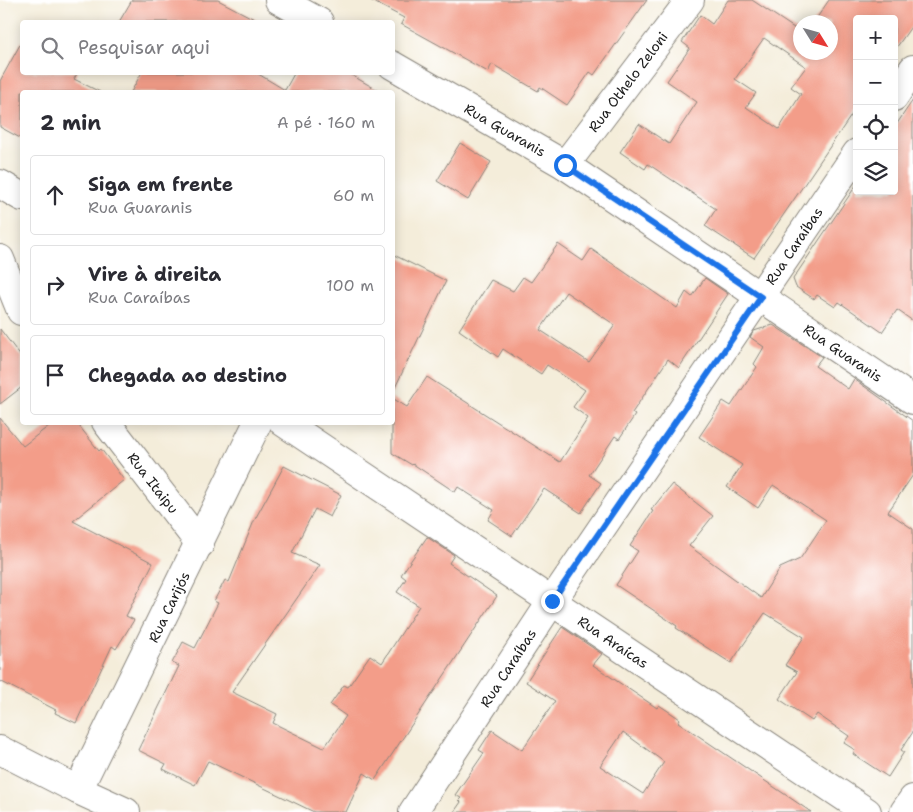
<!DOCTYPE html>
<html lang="pt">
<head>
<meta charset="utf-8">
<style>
  :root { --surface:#fff; --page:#f2f2f3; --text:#2b2b33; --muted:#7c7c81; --line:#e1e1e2 }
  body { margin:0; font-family:"Shantell Sans",sans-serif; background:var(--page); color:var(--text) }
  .controls { position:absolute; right:15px; top:15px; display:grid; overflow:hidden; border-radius:5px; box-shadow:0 2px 12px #0003 }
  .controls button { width:45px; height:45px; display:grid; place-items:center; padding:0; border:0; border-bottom:1px solid var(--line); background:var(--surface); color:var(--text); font:25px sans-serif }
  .compass { position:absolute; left:793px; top:15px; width:45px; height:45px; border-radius:50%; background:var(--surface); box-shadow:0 2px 12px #0003; rotate:127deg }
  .stop { position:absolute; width:15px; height:15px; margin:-11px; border:4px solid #1a73e8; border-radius:50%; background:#fff }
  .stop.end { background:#1a73e8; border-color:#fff; box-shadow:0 1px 5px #0008 }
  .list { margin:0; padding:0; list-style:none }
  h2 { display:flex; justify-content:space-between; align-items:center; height:65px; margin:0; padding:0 20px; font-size:21px }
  h2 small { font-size:16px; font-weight:400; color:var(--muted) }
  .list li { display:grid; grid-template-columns:32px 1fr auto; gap:15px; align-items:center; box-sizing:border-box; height:80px; margin:0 10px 10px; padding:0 10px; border:1px solid var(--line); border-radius:5px }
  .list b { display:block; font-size:19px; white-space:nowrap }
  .list p { margin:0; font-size:16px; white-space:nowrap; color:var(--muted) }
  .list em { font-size:16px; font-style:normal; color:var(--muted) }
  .icon { flex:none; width:28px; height:28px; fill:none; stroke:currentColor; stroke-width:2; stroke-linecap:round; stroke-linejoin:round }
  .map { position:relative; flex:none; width:913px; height:812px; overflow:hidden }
  .search { position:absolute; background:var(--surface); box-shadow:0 2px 12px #0003; left:20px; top:20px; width:375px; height:55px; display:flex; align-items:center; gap:12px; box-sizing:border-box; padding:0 18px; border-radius:5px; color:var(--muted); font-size:19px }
  .panel { position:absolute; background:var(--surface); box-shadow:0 2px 12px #0003; left:20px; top:90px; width:375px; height:335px; border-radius:5px }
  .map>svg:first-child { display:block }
</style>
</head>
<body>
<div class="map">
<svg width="913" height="812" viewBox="0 0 913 812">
  <rect width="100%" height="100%" fill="#fff"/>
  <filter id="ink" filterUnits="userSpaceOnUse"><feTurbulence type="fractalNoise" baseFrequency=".02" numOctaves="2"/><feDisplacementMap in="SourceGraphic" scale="10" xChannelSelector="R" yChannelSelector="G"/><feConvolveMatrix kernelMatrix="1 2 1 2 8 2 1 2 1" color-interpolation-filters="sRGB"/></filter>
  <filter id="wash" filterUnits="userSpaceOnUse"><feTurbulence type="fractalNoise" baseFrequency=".0096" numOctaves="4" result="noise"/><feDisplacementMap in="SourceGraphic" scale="20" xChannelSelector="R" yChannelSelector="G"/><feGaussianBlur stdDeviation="1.12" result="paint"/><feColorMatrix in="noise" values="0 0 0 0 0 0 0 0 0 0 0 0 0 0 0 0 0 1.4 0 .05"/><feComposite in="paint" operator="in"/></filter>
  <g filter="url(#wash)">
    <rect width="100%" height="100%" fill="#f4edda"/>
    <g id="blocks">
      <g fill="#f39d89" fill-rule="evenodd">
        <polygon points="132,0 218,0 260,22 119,22"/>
        <polygon points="370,0 647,0 594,75 590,72 567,105 540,87 538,91 492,64 488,72 401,24 404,18"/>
        <path d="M 728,0 L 752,0 L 800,32 L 800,52 L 830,52 L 830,22 L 814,22 L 829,0 L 913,0 L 913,24 L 894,51 L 894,19 L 857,19 L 857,107 L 754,258 L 705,226 L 716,209 L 648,164 L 645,169 L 620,152 L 639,124 L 669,144 L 697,102 L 667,81 L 690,48 L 682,42 L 700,15 L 712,24 ZM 764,38 L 806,67 L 791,87 L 801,94 L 779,129 L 746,107 L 756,93 L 735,79 Z"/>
        <polygon points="22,41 22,72 78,72 74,79 100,92 22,92 22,139 0,127 0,81"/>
        <polygon points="142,72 255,72 285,90 295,72 346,72 381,92 131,92"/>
        <polygon points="913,100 913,321 897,310 882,332 839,302 835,307 817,295 814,299 796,287 793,279 857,184 857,191 894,191 894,128"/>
        <polygon points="460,143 491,162 468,200 437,181"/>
        <path d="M 558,244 L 583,261 L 591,249 L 677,308 L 686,292 L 692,297 L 705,278 L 728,294 L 679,368 L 668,359 L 632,413 L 635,415 L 619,439 L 615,436 L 589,475 L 601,483 L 581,513 L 544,489 L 512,536 L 488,520 L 494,510 L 458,487 L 455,492 L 413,464 L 412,465 L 392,453 L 392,398 L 407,407 L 427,377 L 560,462 L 588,418 L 573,407 L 585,390 L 547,365 L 541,374 L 503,349 L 498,357 L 459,330 L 491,280 L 513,291 L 523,277 L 531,282 ZM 566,292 L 615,325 L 589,362 L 540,330 Z"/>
        <polygon points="392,254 446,281 392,394"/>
        <polygon points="773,325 822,357 815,366 848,389 854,379 913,421 913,475 888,512 913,529 913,732 901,750 904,752 888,777 853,754 855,750 844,743 849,736 817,714 812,721 779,699 797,672 785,665 804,637 765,613 731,663 676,628 677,626 616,585 638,551 630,546 653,511 651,510 672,484 713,516 689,546 761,598 780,568 800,559 826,520 773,485 758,508 727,487 742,465 699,437 723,401 731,406 757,367 754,364 764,347 750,337 754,331"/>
        <polygon points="0,329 22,358 22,387 0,404"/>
        <polygon points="0,418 23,446 54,422 76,422 99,451 101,449 124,480 73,521 153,563 126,616 134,620 116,649 112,646 76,723 55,713 56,710 0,681"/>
        <polygon points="284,466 341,495 330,517 315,509 292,553 320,565 232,692 277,714 273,723 324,748 346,716 330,705 344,685 348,687 370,655 382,663 419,606 397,592 406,579 401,575 427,537 454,555 449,563 497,596 375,780 364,773 346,812 314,812 208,761 195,785 163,769 166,764 138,750 179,666 172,663 183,642 195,648 218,603 214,601 225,580 229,582 254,521"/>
        <path d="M 562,627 L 602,654 L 593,665 L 657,708 L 659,705 L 680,719 L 678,722 L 811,812 L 454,812 L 461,802 L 459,800 L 461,798 L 455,795 L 484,753 L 479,750 L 492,730 L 522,750 L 555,701 L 526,682 ZM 623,732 L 664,762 L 643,794 L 600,766 Z"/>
      </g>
    </g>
  </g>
  <g filter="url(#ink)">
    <use href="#blocks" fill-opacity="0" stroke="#88847b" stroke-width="1"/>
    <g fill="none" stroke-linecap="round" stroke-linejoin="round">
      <g stroke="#88847b" stroke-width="30">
        <g id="street">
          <polyline points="279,0 319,22"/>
          <polyline points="392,65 565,165 913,400"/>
          <polyline points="894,97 913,69"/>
          <polyline points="565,165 690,0"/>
          <polyline points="0,184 22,197"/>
          <polyline points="0,259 21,311"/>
          <polyline points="106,422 200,544"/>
          <polyline points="283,422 867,812"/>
          <polyline points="0,750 78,790 126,812"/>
          <polyline points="78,790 258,422"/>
          <polyline points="413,812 552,601 857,153"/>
          <polyline points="904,812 913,799"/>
        </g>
      </g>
      <use href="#street" stroke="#fff" stroke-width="28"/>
    </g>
  </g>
  <g fill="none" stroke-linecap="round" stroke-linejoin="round" filter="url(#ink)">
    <polyline stroke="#1a73e8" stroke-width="6" points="552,601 761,297 565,165"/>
  </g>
  <g text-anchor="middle" stroke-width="4.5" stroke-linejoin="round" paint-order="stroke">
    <g font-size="14" fill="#1c1c1c" stroke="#fff">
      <text transform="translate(628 82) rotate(-53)" y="5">Rua Othelo Zeloni</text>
      <text transform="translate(505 130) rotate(30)" y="5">Rua Guaranis</text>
      <text transform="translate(794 246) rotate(-56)" y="5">Rua Caraíbas</text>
      <text transform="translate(843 353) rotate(34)" y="5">Rua Guaranis</text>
      <text transform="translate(153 483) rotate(52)" y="5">Rua Itaipu</text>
      <text transform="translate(169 607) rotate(-64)" y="5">Rua Carijós</text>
      <text transform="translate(613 642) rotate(34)" y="5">Rua Araícas</text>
      <text transform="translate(508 668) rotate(-57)" y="5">Rua Caraíbas</text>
    </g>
  </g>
</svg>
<div class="controls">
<button>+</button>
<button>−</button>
<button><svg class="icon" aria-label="locate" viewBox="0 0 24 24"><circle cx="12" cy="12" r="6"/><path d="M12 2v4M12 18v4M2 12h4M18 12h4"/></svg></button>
<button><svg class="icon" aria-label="layers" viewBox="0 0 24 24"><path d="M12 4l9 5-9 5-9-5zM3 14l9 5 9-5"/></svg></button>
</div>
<svg class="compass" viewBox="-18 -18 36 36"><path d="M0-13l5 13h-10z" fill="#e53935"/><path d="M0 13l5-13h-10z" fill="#7c7c81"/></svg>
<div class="stop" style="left:565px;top:165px"></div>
<div class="stop end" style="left:552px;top:601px"></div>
<div class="search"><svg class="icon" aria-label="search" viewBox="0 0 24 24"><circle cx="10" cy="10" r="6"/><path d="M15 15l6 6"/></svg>Pesquisar aqui</div>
<section class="panel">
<h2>2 min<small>A pé · 160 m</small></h2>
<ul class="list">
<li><svg class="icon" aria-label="ahead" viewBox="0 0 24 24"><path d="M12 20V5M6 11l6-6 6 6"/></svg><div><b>Siga em frente</b><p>Rua Guaranis</p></div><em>60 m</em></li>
<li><svg class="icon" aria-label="right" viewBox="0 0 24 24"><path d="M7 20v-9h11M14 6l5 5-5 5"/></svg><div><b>Vire à direita</b><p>Rua Caraíbas</p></div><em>100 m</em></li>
<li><svg class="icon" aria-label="arrive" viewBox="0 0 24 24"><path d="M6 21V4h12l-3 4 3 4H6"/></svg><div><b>Chegada ao destino</b></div></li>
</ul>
</section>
</div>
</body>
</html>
